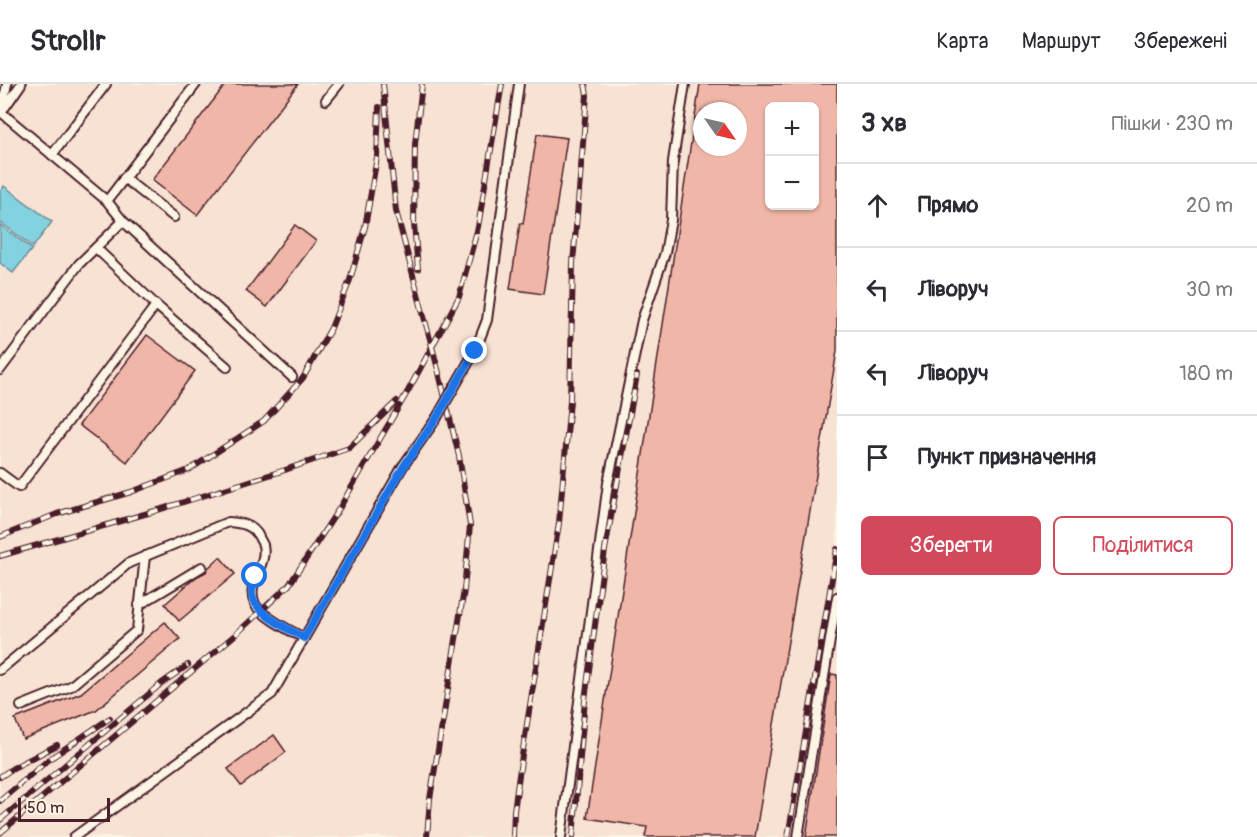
<!DOCTYPE html>
<html lang="uk">
<head>
<meta charset="utf-8">
<style>
  :root { --surface:#fff; --page:#f2f2f3; --text:#2b2b33; --muted:#7c7c81; --line:#e1e1e2; --accent:#d1495b }
  body { margin:0; font-family:Pangolin,sans-serif; background:var(--page); color:var(--text) }
  .controls { position:absolute; right:18px; top:18px; display:grid; overflow:hidden; border-radius:9px; box-shadow:0 2px 4px #0004 }
  .controls button { width:54px; height:54px; display:grid; place-items:center; padding:0; border:0; border-bottom:2px solid var(--line); background:var(--surface); color:var(--text); font:30px sans-serif }
  .compass { position:absolute; left:693px; top:18px; width:54px; height:54px; border-radius:50%; background:var(--surface); box-shadow:0 2px 4px #0004; rotate:124deg }
  .scale { position:absolute; left:18px; bottom:15px; width:92px; box-sizing:border-box; padding-left:6px; border:3px solid #4a1f2b; border-top:0; font-size:16px; line-height:21px; white-space:nowrap; color:#4a1f2b; -webkit-text-stroke:4px #fcf5e5; paint-order:stroke }
  .stop { position:absolute; width:18px; height:18px; margin:-14px; border:4px solid #1a73e8; border-radius:50%; background:#fff }
  .stop.end { background:#1a73e8; border-color:#fff; box-shadow:0 2px 6px #0008 }
  .list { margin:0; padding:0; list-style:none }
  h2 { display:flex; justify-content:space-between; align-items:center; height:78px; margin:0; padding:0 24px; font-size:26px }
  h2 small { font-size:20px; font-weight:400; color:var(--muted) }
  .list li { display:grid; grid-template-columns:39px 1fr auto; gap:18px; align-items:center; box-sizing:border-box; height:84px; padding:0 24px; border-top:2px solid var(--line) }
  .list b { display:block; font-size:22px; white-space:nowrap }
  .list em { font-size:20px; font-style:normal; color:var(--muted) }
  .actions { display:flex; gap:12px; padding:18px 24px }
  .actions a { flex:1; padding:14px 0; border:2px solid var(--accent); border-radius:9px; text-align:center; font-size:21px; color:var(--accent) }
  .actions .main { background:var(--accent); color:#fff }
  .icon { flex:none; width:33px; height:33px; fill:none; stroke:currentColor; stroke-width:2; stroke-linecap:round; stroke-linejoin:round }
  .map { position:relative; flex:none; width:837px; height:753px; overflow:hidden }
  header { display:flex; align-items:center; gap:36px; box-sizing:border-box; height:84px; padding:0 30px; background:var(--surface); border-bottom:2px solid var(--line) }
  header strong { font-size:28px }
  nav { display:flex; gap:33px; margin-inline-start:auto; font-size:21px }
  main { display:flex }
  aside { flex:1; background:var(--surface) }
  .map>svg:first-child { display:block }
</style>
</head>
<body>
<header>
<strong>Strollr</strong>
<nav><a>Карта</a><a>Маршрут</a><a>Збережені</a></nav>
</header>
<main>
<div class="map">
<svg width="837" height="753" viewBox="0 0 837 753">
  <rect width="100%" height="100%" fill="#fcf5e5"/>
  <filter id="ink" filterUnits="userSpaceOnUse"><feTurbulence type="fractalNoise" baseFrequency=".0167" numOctaves="2"/><feDisplacementMap in="SourceGraphic" scale="12" xChannelSelector="R" yChannelSelector="G"/><feConvolveMatrix kernelMatrix="1 2 1 2 8 2 1 2 1" color-interpolation-filters="sRGB"/></filter>
  <g filter="url(#ink)">
    <path fill="#f8e2d3" fill-rule="evenodd" d="M 0,0 L 837,0 L 837,753 L 0,753 ZM 770,22 L 814,22 L 814,122 L 770,122 ZM 702,27 L 738,27 L 738,63 L 702,63 Z"/>
    <g fill="#83d2e0" stroke="#6c8a98" stroke-width="1.5">
      <polygon points="4,102 52,138 33,163 0,138 0,108"/>
      <polygon points="0,141 32,165 13,189 0,179"/>
    </g>
    <g fill="#f0b7a8" stroke="#4a1f2b" stroke-width="1.5" fill-rule="evenodd">
      <polygon points="226,0 298,0 197,131 152,96"/>
      <path d="M 700,0 L 837,0 L 837,267 L 755,753 L 645,753 L 647,743 L 587,734 ZM 770,22 L 814,22 L 814,122 L 770,122 ZM 702,27 L 738,27 L 738,63 L 702,63 Z"/>
      <polygon points="537,50 567,54 543,210 510,205 520,139 523,140"/>
      <polygon points="295,141 316,157 267,223 246,207"/>
      <polygon points="147,251 195,287 127,378 79,341"/>
      <polygon points="220,473 235,490 179,537 165,520 196,493 206,488 208,484"/>
      <polygon points="165,538 180,555 96,626 23,655 15,635 81,609"/>
      <polygon points="831,590 837,591 837,753 806,753"/>
      <polygon points="274,651 286,668 241,702 228,685"/>
    </g>
    <g fill="none" stroke-linecap="round" stroke-linejoin="round">
      <g stroke="#4a1f2b" stroke-width="12">
        <g id="service">
          <polyline points="7,0 1,28 107,117 123,137 292,293"/>
          <polyline points="326,16 339,0"/>
          <polyline points="5,23 21,0"/>
          <polyline points="52,71 106,0"/>
          <polyline points="124,94 174,133"/>
          <polyline points="107,117 196,0"/>
          <polyline points="96,164 156,221 227,283"/>
          <polyline points="475,267 487,236 519,0"/>
          <polyline points="0,286 79,180 123,137"/>
          <polyline points="0,389 19,403 156,221"/>
          <polyline points="139,521 202,483"/>
          <path d="M 0,586 L 129,479 L 228,438 C 240,439 253,440 259,453 C 260,456 262,458 263,461 C 268,482 245,499 255,520 C 261,532 291,547 304,554"/>
          <polyline points="21,622 71,602 137,546 145,472"/>
          <polyline points="74,753 272,610 403,382 436,335"/>
          <polyline points="561,753 608,399 642,236 665,169 671,136 673,77 685,0"/>
          <polyline points="798,753 837,513"/>
        </g>
      </g>
      <use href="#service" stroke="#fcf5e5" stroke-width="8"/>
      <g stroke="#4a1f2b" stroke-width="6">
        <g id="rail">
          <polyline points="383,0 396,127 439,289 459,372 470,441 464,506 430,715 427,753"/>
          <polyline points="418,185 414,140 415,60 422,0"/>
          <polyline points="0,453 57,430 131,408 189,386 264,337 303,294 331,244 350,196 365,143 377,73 379,23"/>
          <polyline points="0,472 155,427 285,386 349,364 397,317"/>
          <polyline points="0,693 13,684 57,661"/>
          <polyline points="0,717 48,676 110,634"/>
          <polyline points="0,736 162,599 188,581"/>
          <polyline points="0,749 236,550 289,501 340,423 408,307 459,213 478,143 502,0"/>
          <polyline points="513,753 514,727 520,684 559,439 570,317 573,179 587,11 585,0"/>
          <polyline points="573,753 585,616 605,466 637,291"/>
          <polyline points="788,753 837,465"/>
        </g>
      </g>
      <use href="#rail" stroke="#fcf5e5" stroke-width="4" stroke-dasharray="11" stroke-linecap="butt"/>
      <g stroke="#4a1f2b" stroke-width="12" stroke-linecap="butt">
        <polyline id="service-bridge" points="436,335 475,267"/>
      </g>
      <use href="#service-bridge" stroke="#fcf5e5" stroke-width="8"/>
    </g>
  </g>
  <g fill="none" stroke-linecap="round" stroke-linejoin="round" filter="url(#ink)">
    <path stroke="#1a73e8" stroke-width="8" d="M 255,492 C 254,498 251,505 252,511 C 256,531 288,544 304,554 L 404,382 L 436,335 L 475,267"/>
  </g>
</svg>
<div class="controls">
<button>+</button>
<button>−</button>
</div>
<svg class="compass" viewBox="-18 -18 36 36"><path d="M0-13l5 13h-10z" fill="#e53935"/><path d="M0 13l5-13h-10z" fill="#7c7c81"/></svg>
<div class="scale">50 m</div>
<div class="stop" style="left:255px;top:492px"></div>
<div class="stop end" style="left:475px;top:267px"></div>
</div>
<aside>
<h2>3 хв<small>Пішки · 230 m</small></h2>
<ul class="list">
<li><svg class="icon" aria-label="ahead" viewBox="0 0 24 24"><path d="M12 20V5M6 11l6-6 6 6"/></svg><div><b>Прямо</b></div><em>20 m</em></li>
<li><svg class="icon" aria-label="left" viewBox="0 0 24 24"><path d="M17 20v-9H6M10 6l-5 5 5 5"/></svg><div><b>Ліворуч</b></div><em>30 m</em></li>
<li><svg class="icon" aria-label="left" viewBox="0 0 24 24"><path d="M17 20v-9H6M10 6l-5 5 5 5"/></svg><div><b>Ліворуч</b></div><em>180 m</em></li>
<li><svg class="icon" aria-label="arrive" viewBox="0 0 24 24"><path d="M6 21V4h12l-3 4 3 4H6"/></svg><div><b>Пункт призначення</b></div></li>
</ul>
<div class="actions"><a class="main">Зберегти</a><a>Поділитися</a></div>
</aside>
</main>
</body>
</html>
